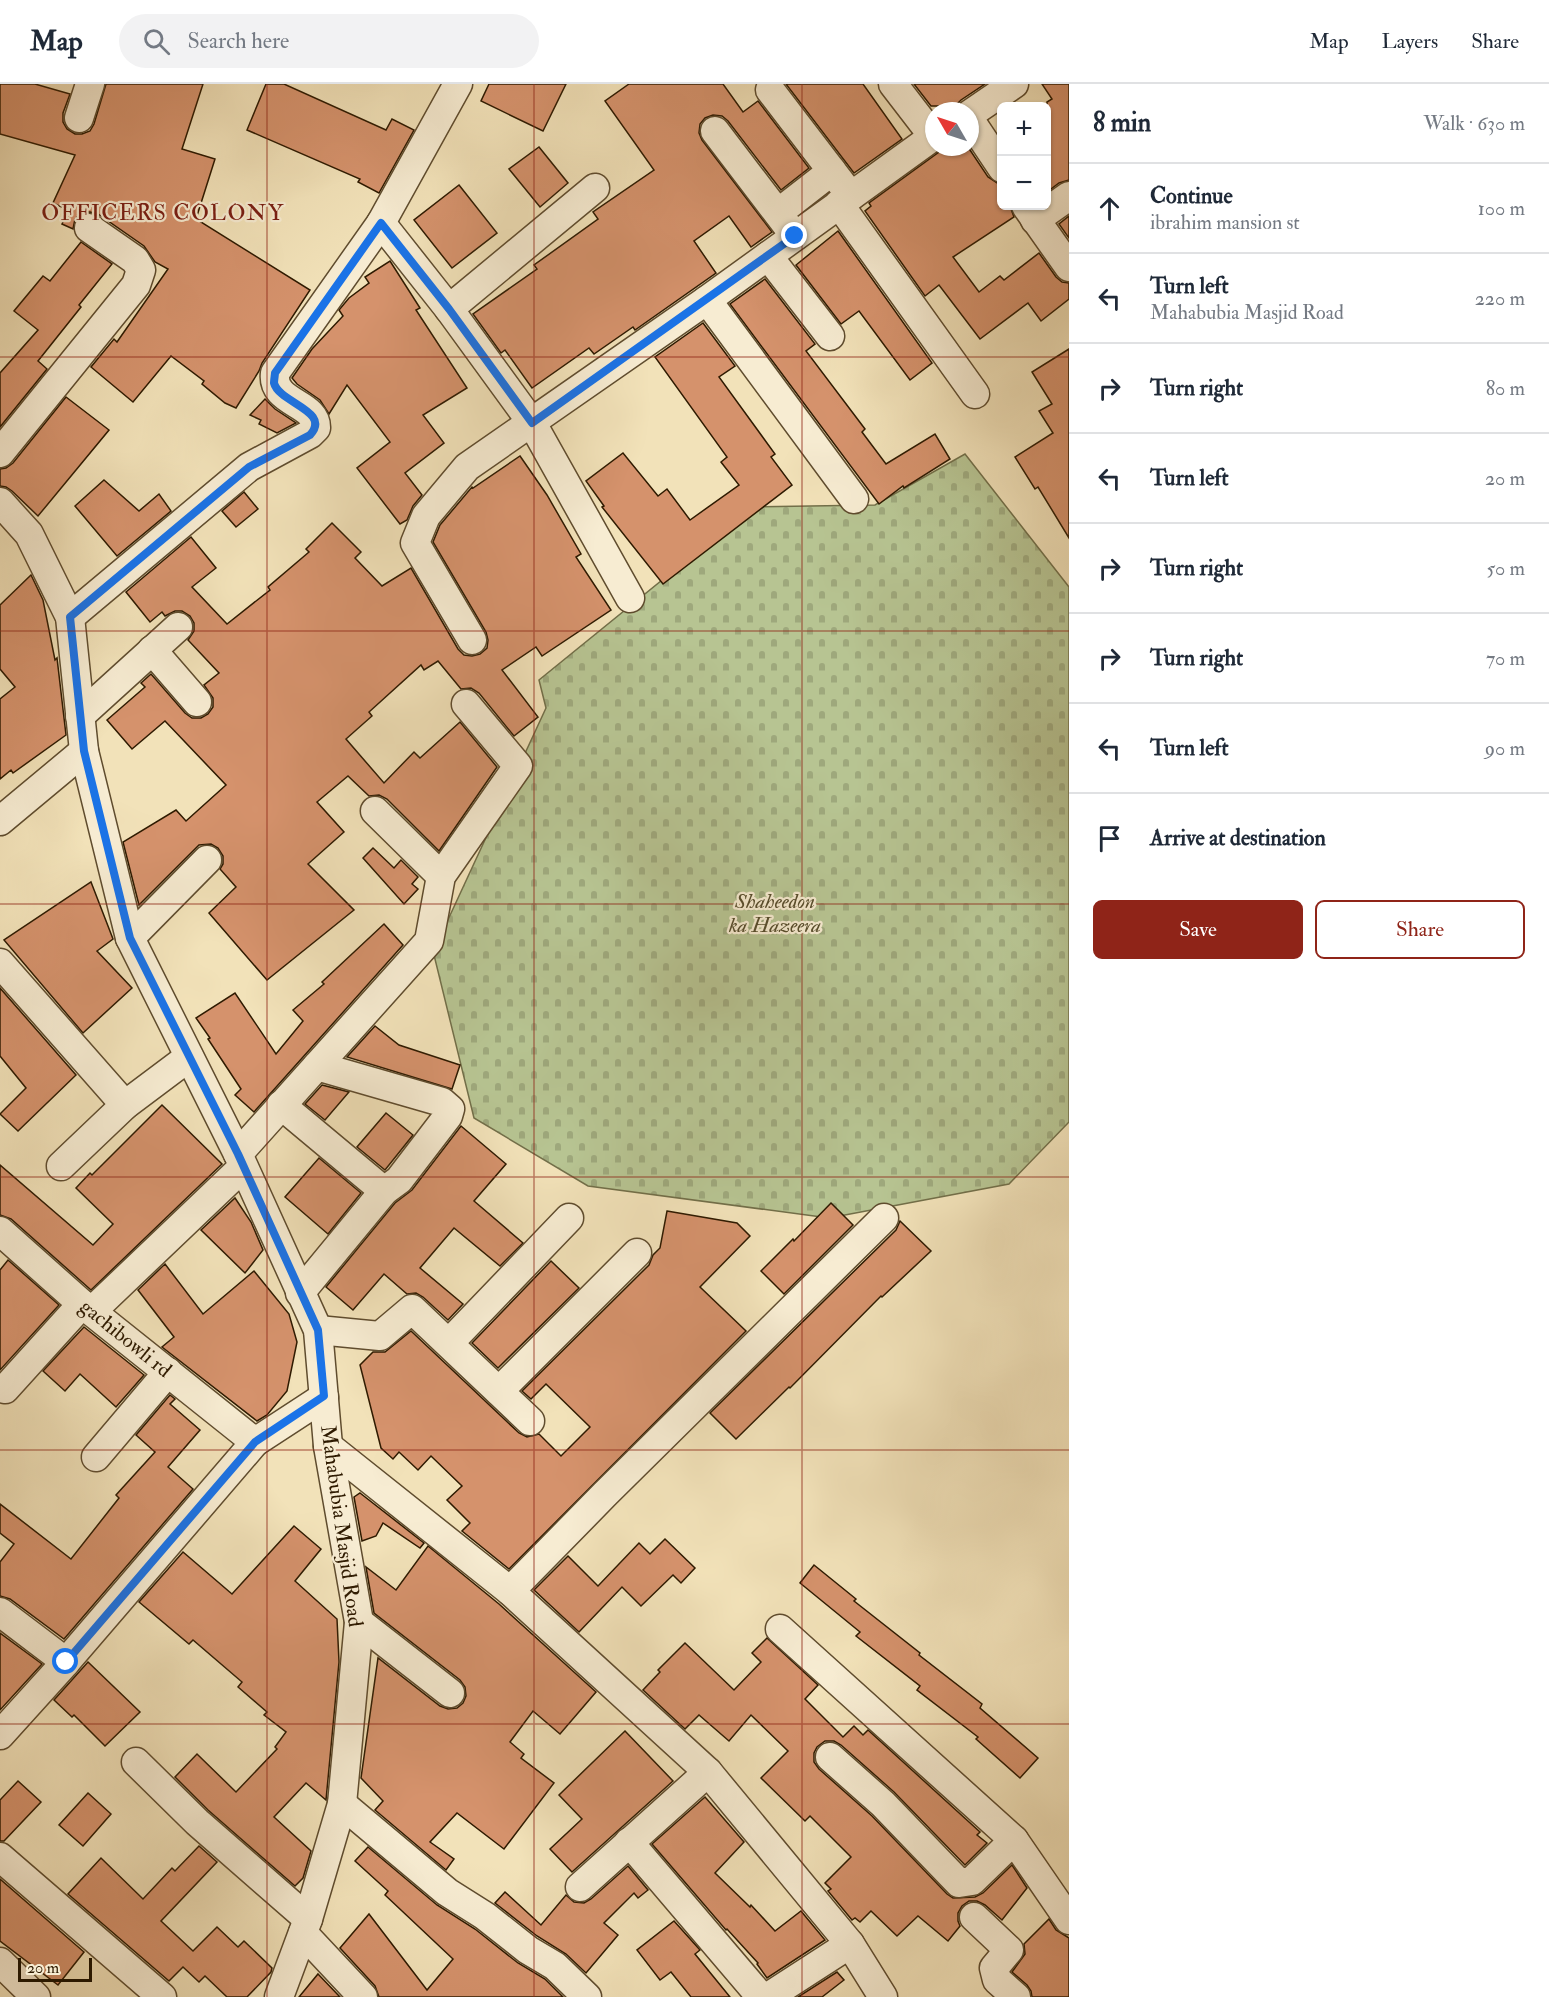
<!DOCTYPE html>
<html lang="en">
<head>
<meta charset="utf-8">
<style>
  :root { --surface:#fff; --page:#f2f2f3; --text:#1f2937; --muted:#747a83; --line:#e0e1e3; --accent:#8f2418 }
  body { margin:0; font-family:"IM FELL Double Pica",serif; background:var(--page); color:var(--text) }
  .controls { position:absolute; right:18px; top:18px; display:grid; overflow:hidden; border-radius:9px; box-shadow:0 2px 4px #0004 }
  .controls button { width:54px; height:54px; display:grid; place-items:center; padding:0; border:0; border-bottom:2px solid var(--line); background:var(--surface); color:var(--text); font:30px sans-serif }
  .compass { position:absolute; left:925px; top:18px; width:54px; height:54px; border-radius:50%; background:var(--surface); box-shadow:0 2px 4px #0004; rotate:309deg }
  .scale { position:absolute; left:18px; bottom:15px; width:74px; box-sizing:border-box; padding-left:6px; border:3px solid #2e1a00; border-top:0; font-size:16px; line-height:21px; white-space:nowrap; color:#2e1a00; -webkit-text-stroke:4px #f7ecd2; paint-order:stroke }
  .stop { position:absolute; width:18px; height:18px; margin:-14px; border:4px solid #1a73e8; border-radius:50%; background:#fff }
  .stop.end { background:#1a73e8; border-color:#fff; box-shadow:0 2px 6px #0008 }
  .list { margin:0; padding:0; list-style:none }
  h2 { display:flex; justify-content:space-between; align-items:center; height:78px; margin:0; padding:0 24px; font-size:26px }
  h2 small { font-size:20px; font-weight:400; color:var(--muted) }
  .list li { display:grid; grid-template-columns:39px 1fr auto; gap:18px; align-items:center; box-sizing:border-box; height:90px; padding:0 24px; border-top:2px solid var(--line) }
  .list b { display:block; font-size:22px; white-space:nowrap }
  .list p { margin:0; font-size:20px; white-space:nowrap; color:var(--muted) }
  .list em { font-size:20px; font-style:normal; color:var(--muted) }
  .actions { display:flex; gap:12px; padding:18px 24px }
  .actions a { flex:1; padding:14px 0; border:2px solid var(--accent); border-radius:9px; text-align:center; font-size:21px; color:var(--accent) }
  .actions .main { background:var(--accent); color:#fff }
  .icon { flex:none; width:33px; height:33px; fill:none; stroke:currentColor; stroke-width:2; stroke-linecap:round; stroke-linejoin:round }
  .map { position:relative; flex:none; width:1069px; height:1913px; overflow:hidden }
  header { display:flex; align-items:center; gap:36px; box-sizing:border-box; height:84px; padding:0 30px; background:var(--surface); border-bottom:2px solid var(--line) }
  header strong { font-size:28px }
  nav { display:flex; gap:33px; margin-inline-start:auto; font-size:21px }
  .search { width:420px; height:54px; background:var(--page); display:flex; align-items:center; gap:15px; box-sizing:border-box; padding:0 21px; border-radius:33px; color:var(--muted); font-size:22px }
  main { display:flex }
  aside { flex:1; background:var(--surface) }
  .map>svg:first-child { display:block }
</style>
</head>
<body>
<header>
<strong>Map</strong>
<div class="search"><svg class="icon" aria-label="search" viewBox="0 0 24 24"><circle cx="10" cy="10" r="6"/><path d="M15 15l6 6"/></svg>Search here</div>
<nav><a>Map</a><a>Layers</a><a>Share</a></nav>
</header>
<main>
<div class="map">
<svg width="1069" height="1913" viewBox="0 0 1069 1913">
  <defs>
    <pattern id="cemetery-stones" width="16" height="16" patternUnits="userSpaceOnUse" patternTransform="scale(1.5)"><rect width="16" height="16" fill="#b7c492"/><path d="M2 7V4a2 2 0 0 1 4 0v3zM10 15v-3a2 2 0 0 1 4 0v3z" fill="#9ea87c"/></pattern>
  </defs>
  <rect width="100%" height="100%" fill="#f2e2b9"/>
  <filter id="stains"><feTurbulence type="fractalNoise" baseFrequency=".00333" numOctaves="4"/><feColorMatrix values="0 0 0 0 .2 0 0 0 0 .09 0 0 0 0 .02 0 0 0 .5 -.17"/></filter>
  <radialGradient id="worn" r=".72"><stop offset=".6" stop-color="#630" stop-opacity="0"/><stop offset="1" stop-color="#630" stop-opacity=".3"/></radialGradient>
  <polygon fill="url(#cemetery-stones)" stroke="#726f49" stroke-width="1.5" points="965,370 1069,503 1069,1038 1009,1100 829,1134 588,1102 474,1034 434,871 440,853 546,624 539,596 752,423 875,421"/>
  <g fill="#d5926c" stroke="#2e1a00" stroke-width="1.5">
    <polygon points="0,0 35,0 70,10 63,29 63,38 67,45 75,50 82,50 90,47 94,40 106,0 203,0 182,65 215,75 196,135 310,206 262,279 259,287 236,324 225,319 202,300 204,297 171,272 133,318 91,283 114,255 117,258 168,185 155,178 144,162 98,130 90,128 81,129 75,135 73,145 62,140 68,126 53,119 75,71 0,50"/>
    <polygon points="266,0 284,0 386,46 392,35 414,46 379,109 358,98 360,95 247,46"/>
    <polygon points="489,0 566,0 543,47 481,17"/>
    <polygon points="629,0 723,0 743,28 758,17 809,84 781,106 728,37 722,32 713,31 705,34 700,40 699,49 702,56 772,148 751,163 729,132 694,157 716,189 635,246 633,243 594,270 589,264 532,304 505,266 501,269 473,230 537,185 534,181 598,135 593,128 654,86 605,17"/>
    <polygon points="786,0 863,0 902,55 854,89"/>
    <polygon points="914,0 985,0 961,16 955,22 931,22"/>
    <polygon points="1042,0 1069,0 1069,96 1059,99 1047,108 1047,18 1052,15"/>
    <polygon points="539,63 568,99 540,123 509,85"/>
    <polygon points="946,63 968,63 988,93 1002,102 1002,122 1010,122 1014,133 953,173 979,208 1000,192 1004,196 1039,169 1056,193 1062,198 1069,199 1069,215 1041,237 1028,219 980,255 939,201 925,212 865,127 871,122 869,119"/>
    <polygon points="459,101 497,149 452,184 414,136"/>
    <polygon points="1069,132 1069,154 1059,140"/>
    <polygon points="838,147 932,279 910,296 859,227 841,240 796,181"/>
    <polygon points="81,158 112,180 79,221 81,223 38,277 47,285 0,343 0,289 38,246 14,227 43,192 50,197"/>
    <polygon points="390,177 420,224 416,226 467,304 423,331 444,359 405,389 422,411 413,422 407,436 400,440 357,384 390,358 347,301 329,330 320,316 297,300 292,294 312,265 343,232 339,226 349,214 369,199 365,193"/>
    <polygon points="765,195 815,260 806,267 865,345 862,348 886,380 935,350 950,375 904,404 903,402 879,420 730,220"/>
    <polygon points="703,239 735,282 719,293 775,370 771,373 792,401 663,500 602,423 604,422 586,397 623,369 658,412 667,405 690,436 739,401 721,378 727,373 655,273"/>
    <polygon points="1069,265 1069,454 1038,403 1035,405 1015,373 1053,349 1039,327 1052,320 1032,288"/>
    <polygon points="66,313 109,346 38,432 12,407 6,403 0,402 0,385 6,384 13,379"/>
    <polygon points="265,315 275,325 296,339 277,349 259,340 261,336 250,331"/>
    <polygon points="520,372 547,411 581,470 576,473 611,526 542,572 536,563 502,586 538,633 514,652 479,609 471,604 461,605 438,577 424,586 421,581 369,628 372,632 346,655 384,699 414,668 420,674 460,638 497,683 439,767 387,715 379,711 369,712 348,692 317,718 344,748 308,780 354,826 267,896 209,829 236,803 220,785 223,780 223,772 218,764 211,760 199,761 139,821 123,758 176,726 186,737 226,701 165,637 132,665 107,636 145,603 141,599 151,590 185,629 192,634 201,634 208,630 213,623 213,614 204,601 219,589 188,556 194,547 194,539 190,532 182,527 175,527 165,532 162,528 150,538 126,508 191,453 216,484 192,503 227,540 270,506 268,503 309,468 306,465 332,439 361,468 355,474 382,502 411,484 458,565 464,571 472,572 480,570 487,564 488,556 486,548 433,458 440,441 472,403 473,404"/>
    <polygon points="104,396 139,427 159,410 171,427 117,472 75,422"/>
    <polygon points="244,408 258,425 236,443 222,427"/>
    <polygon points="31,491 43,516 55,576 57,574 66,651 13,689 11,686 0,695 0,615 15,603 0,585 0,521"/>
    <polygon points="373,764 394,784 401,776 418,793 412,800 418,805 404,820 363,774"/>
    <polygon points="91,798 113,855 97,867 132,904 83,949 4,856"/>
    <polygon points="384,840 403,861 254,1028 235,1011 241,1005 208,955 210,954 196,934 235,909 276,970 303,937 293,926 324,900 322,898"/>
    <polygon points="0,904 76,991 18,1047 0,1030 26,1004 0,972"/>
    <polygon points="375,942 399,961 460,981 452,1005 347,973"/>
    <polygon points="322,1001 349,1008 325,1036 305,1020"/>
    <polygon points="162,1021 222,1080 91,1206 11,1135 0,1131 0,1081 93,1161 113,1140 76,1104 90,1089 92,1091"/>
    <polygon points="386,1029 413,1051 385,1086 357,1063"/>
    <polygon points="461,1042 506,1080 474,1117 523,1159 500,1182 454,1144 420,1184 463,1220 448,1236 423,1213 416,1209 407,1210 384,1190 353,1226 326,1203 395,1119 412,1106"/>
    <polygon points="319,1074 361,1109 328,1150 285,1113"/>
    <polygon points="235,1114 251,1138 263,1166 245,1189 201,1146"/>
    <polygon points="831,1119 853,1141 784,1210 761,1187 793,1155 794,1157"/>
    <polygon points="667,1127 737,1139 750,1152 700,1203 746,1247 509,1485 462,1447 470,1439 447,1416 462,1402 431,1372 418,1386 399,1368 393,1375 381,1364 360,1281 373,1268 385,1268 411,1247 519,1349 527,1353 539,1350 561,1372 590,1343 546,1300 531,1315 522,1307 649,1181 653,1171 660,1164"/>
    <polygon points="900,1137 931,1167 882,1213 881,1212 790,1304 789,1303 736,1355 710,1329 896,1146"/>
    <polygon points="8,1176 59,1221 0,1286 0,1186"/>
    <polygon points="551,1177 579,1204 498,1284 472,1259"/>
    <polygon points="165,1180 203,1230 254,1187 289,1230 297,1258 287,1307 267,1331 257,1337 162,1263 174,1253 138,1206"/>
    <polygon points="84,1243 144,1291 116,1323 80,1290 65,1307 43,1287"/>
    <polygon points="170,1311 175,1315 170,1320 200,1346 168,1383 193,1405 64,1555 10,1515 0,1512 0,1478 14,1460 0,1449 0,1420 71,1475 119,1414 116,1411 155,1368 136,1351"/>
    <polygon points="360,1409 424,1459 420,1464 383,1439 376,1452 362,1457 354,1413"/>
    <polygon points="294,1442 321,1465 295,1497 337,1535 339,1578 326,1716 306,1699 274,1733 311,1767 303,1794 295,1802 208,1726 175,1693 197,1670 236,1708 277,1665 275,1663 286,1648 264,1631 267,1628 238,1603 242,1598 193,1556 189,1560 139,1518 183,1468 232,1510"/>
    <polygon points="665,1455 695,1484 681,1499 673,1491 641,1522 622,1503 579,1548 534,1506 568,1472 598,1502 639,1459 650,1470"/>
    <polygon points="428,1462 499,1520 596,1608 560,1650 533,1627 510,1658 524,1670 521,1674 554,1699 504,1765 457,1729 430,1758 454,1775 446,1786 375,1726 383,1717 361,1694 378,1574 440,1622 448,1625 457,1624 463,1619 466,1612 465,1603 460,1596 374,1529 366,1483 396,1506"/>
    <polygon points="814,1481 856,1515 854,1517 920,1569 919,1571 982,1620 980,1624 1038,1674 1020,1694 976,1655 978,1653 917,1606 920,1602 856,1552 860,1548 800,1499"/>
    <polygon points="0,1549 42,1580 0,1626"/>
    <polygon points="767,1554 818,1601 805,1615 843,1653 854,1642 863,1651 868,1646 980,1748 977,1751 987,1759 965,1781 894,1708 841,1661 834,1657 825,1657 817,1663 814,1669 814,1678 819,1685 872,1732 947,1810 953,1814 975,1813 983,1809 1012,1781 1027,1804 1002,1836 985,1821 977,1817 969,1817 962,1822 958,1829 958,1837 960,1842 948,1857 918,1832 897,1852 871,1827 860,1838 855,1834 852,1836 828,1807 831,1805 825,1799 851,1773 810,1732 805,1737 761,1694 788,1667 751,1631 729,1657 699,1631 685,1645 643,1606 660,1588 658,1586 685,1559 734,1606 761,1578 752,1569"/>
    <polygon points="88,1578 140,1628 105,1662 74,1631 72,1633 54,1616"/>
    <polygon points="625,1647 673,1697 572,1788 550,1765 582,1735 559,1711"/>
    <polygon points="18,1697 41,1718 4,1757 0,1757 0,1716"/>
    <polygon points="88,1709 111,1730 83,1762 59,1741"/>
    <polygon points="705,1713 744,1758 715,1789 750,1823 751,1821 775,1847 801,1827 825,1856 767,1894 757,1880 758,1879 727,1845 726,1846 652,1760"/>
    <polygon points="199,1762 217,1778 161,1837 193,1867 217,1843 238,1863 244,1857 272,1884 271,1888 247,1913 227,1913 205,1892 199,1898 183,1883 169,1897 68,1810 101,1774 143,1815 172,1784 175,1787"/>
    <polygon points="368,1763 437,1821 475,1845 518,1879 545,1895 563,1913 379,1913 375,1902 340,1864 369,1830 427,1906 453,1875 385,1811 388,1807 355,1777"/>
    <polygon points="628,1782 648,1806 638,1814 634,1809 604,1839 618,1851 586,1889 566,1870 537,1852 495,1819 505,1808 541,1841 566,1811 574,1818 584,1819 591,1815"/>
    <polygon points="0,1795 84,1868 58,1901 0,1857"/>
    <polygon points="1049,1835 1056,1846 1069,1854 1069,1913 1032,1913 1031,1907 1027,1901 1012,1888 1025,1870 1024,1860"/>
    <polygon points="674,1837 700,1866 695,1870 730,1913 691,1913 671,1888 660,1896 637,1866"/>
    <polygon points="837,1888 844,1896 822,1913 798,1913"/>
    <polygon points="318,1890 340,1913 299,1913"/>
  </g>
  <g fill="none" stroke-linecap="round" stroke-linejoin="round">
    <g stroke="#5f4c2e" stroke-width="31">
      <g id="minor">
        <polyline points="893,0 933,52"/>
        <polyline points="770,6 851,112"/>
        <polyline points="970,30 1014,0"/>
        <polyline points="79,34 90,0"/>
        <polyline points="970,36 1002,84"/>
        <polyline points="715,47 795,152"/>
        <polyline points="839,120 975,310"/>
        <polyline points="1026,122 1069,183"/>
        <polyline points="778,129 832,87"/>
        <polyline points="1035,136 1069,112"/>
        <polyline points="381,139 449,225 532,339 630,514"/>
        <polyline points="768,172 830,252"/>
        <polyline points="707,216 854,415"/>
        <polyline points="449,225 595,104"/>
        <polyline points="0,369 136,201 141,186 135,176 89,144"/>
        <polyline points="0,418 29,450 70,533 84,667 130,854 238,1070 318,1246 328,1362 359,1538 342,1720 308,1835 279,1913"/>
        <path d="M 70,533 L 249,383 L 310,350 L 316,344 C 317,318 271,320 275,289 L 381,139 L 458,0"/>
        <polyline points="472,556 415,459 426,432 467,383 707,216 934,52"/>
        <polyline points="152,566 197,618"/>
        <polyline points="80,632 178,543"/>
        <polyline points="375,727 441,792"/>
        <polyline points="0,737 84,667"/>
        <polyline points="130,854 207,776"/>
        <polyline points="0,879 125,1021"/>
        <polyline points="281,1021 384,1107"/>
        <polyline points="238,1070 429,857 441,792 518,682 466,620"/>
        <polyline points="61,1082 125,1021 189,973"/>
        <polyline points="0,1147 82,1220 255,1358"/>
        <polyline points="300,1209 384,1107 399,1096 448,1032 450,1025 442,1018 317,982"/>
        <polyline points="92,1227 243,1083"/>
        <polyline points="318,1246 380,1252 412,1225 530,1337"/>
        <polyline points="449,1259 569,1134"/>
        <polyline points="0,1304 5,1305 82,1220"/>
        <polyline points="499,1307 637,1169"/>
        <polyline points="328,1362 510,1507 708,1688 850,1860 883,1913"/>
        <polyline points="96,1373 168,1288"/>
        <polyline points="510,1507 605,1410 884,1134"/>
        <polyline points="0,1528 66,1578"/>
        <polyline points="359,1538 450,1609"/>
        <polyline points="780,1545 1014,1756 1069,1836"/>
        <polyline points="0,1651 66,1578 255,1358 324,1313"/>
        <polyline points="830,1673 883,1720 959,1799 972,1797 1014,1756"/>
        <polyline points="136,1678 197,1738 308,1835"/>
        <polyline points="342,1720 447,1808 485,1832 528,1866 555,1882 587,1913"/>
        <polyline points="629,1758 761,1913"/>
        <polyline points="0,1773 162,1913"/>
        <polyline points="580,1803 708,1688"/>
        <polyline points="974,1833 1009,1866 994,1884 997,1896 1016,1913"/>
        <polyline points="303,1849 363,1913"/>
        <polyline points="0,1878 36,1913"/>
        <polyline points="768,1913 850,1860"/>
      </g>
    </g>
    <use href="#minor" stroke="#f7ecd2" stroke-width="28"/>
  </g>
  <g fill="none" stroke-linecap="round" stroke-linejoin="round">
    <path stroke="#1a73e8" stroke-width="8" d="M 66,1578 L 255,1358 L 324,1312 L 318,1246 L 238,1070 L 130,854 L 84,667 L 70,533 L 249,383 L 310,351 C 332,327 279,319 274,299 C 274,297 275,290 275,289 L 381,139 L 449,225 L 532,339 L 795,152"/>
  </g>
  <path fill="none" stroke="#8f2418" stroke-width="1.5" stroke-opacity="0.55" d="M 267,0 L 267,1913M 534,0 L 534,1913M 802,0 L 802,1913M 0,273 L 1069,273M 0,547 L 1069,547M 0,820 L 1069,820M 0,1093 L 1069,1093M 0,1366 L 1069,1366M 0,1640 L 1069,1640"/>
  <g text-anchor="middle" stroke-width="4.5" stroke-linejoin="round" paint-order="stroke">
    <g font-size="21" font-style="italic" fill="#574d2c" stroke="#f7ecd2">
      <text x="775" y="824">Shaheedon<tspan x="775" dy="24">ka Hazeera</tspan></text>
    </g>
    <g font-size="21" fill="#2e1a00" stroke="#f7ecd2">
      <text transform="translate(126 1254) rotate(39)" y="7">gachibowli rd</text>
      <text transform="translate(342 1442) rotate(82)" y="7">Mahabubia Masjid Road</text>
    </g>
    <g font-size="22" letter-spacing="1.5" fill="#7a1f14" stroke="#f7ecd2">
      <text x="163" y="136">OFFICERS COLONY</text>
    </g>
  </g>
  <rect width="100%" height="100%" filter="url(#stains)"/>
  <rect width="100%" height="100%" fill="url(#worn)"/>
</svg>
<div class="controls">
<button>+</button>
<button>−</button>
</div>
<svg class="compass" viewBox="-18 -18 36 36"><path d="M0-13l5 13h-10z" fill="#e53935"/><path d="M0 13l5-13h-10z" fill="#747a83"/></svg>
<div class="scale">20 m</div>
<div class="stop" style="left:66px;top:1578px"></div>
<div class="stop end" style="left:795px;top:152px"></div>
</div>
<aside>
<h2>8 min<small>Walk · 630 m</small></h2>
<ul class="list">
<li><svg class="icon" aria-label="ahead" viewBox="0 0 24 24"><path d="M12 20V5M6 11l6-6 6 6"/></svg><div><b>Continue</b><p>ibrahim mansion st</p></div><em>100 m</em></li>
<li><svg class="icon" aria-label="left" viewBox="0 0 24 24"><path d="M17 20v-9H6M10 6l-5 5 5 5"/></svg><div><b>Turn left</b><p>Mahabubia Masjid Road</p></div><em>220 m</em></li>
<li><svg class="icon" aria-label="right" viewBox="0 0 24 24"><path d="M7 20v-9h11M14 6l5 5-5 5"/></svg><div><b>Turn right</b></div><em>80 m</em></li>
<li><svg class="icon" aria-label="left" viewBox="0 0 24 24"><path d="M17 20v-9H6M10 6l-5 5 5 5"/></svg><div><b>Turn left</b></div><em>20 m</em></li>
<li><svg class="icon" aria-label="right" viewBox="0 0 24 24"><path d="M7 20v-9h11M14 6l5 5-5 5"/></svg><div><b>Turn right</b></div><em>50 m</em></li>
<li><svg class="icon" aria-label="right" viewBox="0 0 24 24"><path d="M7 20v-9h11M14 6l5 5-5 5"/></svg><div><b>Turn right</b></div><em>70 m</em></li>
<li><svg class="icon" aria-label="left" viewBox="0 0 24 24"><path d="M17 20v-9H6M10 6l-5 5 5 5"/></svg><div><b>Turn left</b></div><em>90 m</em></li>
<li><svg class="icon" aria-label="arrive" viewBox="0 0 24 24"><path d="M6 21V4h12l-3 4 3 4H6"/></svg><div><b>Arrive at destination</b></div></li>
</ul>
<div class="actions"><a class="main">Save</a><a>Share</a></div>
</aside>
</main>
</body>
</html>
